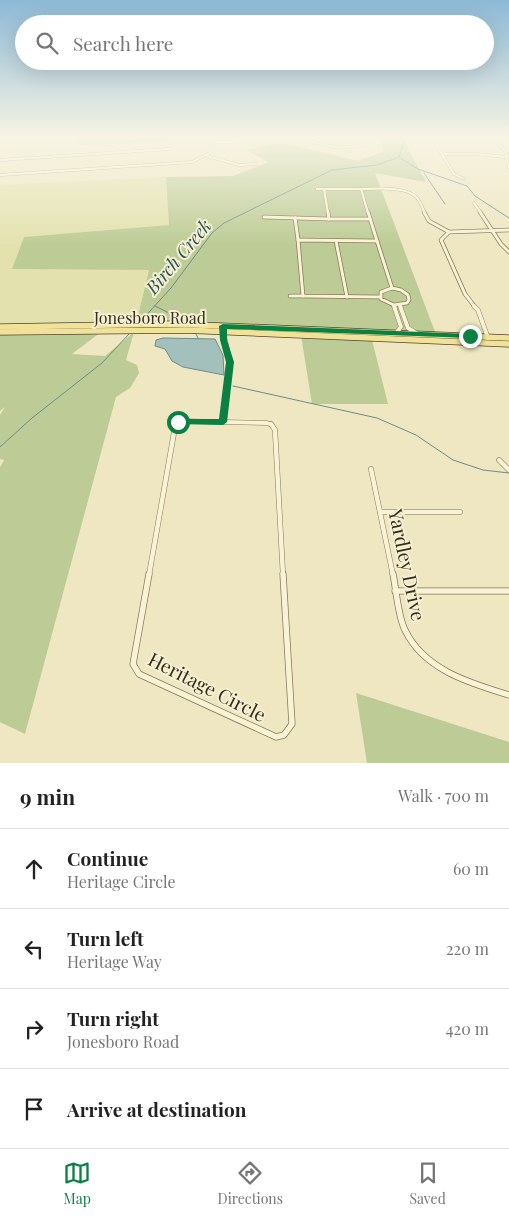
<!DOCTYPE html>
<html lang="en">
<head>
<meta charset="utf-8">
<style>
  :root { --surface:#fff; --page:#f6f6f6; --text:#222; --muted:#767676; --line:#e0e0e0; --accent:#0b8043 }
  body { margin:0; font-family:"Playfair Display",serif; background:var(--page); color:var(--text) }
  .stop { position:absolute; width:15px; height:15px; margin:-11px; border:4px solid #0b8043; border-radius:50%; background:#fff }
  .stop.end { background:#0b8043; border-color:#fff; box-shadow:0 1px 5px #0008 }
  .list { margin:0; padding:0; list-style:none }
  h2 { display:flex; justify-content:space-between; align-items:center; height:65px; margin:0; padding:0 20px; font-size:21px }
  h2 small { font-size:16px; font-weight:400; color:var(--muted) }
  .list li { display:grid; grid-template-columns:32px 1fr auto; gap:15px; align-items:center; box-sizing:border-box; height:80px; padding:0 20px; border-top:1px solid var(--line) }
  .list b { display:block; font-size:19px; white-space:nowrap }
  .list p { margin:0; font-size:16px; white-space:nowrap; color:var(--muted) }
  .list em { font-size:16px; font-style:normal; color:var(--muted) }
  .icon { flex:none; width:28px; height:28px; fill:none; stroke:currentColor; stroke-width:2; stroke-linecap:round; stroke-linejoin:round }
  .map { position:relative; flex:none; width:509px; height:763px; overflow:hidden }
  .search { position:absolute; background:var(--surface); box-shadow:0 5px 20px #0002; left:15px; right:15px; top:15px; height:55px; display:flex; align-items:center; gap:12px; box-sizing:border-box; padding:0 18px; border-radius:28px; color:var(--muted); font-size:19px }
  .sheet { height:385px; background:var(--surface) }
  nav { display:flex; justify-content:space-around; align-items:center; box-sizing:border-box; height:70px; border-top:1px solid var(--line); background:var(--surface); font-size:14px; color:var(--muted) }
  nav a { display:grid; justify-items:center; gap:2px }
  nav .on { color:var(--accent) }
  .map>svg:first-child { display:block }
</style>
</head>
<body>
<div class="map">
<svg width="509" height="763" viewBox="0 0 509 763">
  <rect width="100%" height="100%" fill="#eee7c2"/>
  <polygon fill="#e3e2af" points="166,177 169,225 24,237 12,269 149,269 134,332 0,332 0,185"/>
  <g fill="#bdcc96">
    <polygon points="75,138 190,138 190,141 79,145"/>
    <polygon points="380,138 410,138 405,142 426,182 375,173 437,337 371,336 388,404 312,404 300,329 134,332 126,360 137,365 139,373 130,388 116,397 25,734 0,722 0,467 4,460 0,459 0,415 5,407 0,411 0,332 101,332 72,354 105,356 134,332 149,270 12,269 24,237 169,225 166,177 233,176 269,162 246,150 280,142 358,161 384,151"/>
    <polygon points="356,693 509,742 509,763 367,763"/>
  </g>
  <polygon fill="#a4c0bc" stroke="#6b8e8a" points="163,338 215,339 223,355 224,375 183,367 172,361 165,349 155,346 156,340"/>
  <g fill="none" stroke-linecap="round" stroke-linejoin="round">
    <g stroke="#6b8e8a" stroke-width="1">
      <polyline points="400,158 418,169 467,186 475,196 509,218"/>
      <polyline points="424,173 445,204"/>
      <polyline points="155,306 185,321"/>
      <polyline points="140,322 171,288 212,233 224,223 332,170 377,165 399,157 405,138"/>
      <polyline points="196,334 198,338"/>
      <polyline points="233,386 377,418 416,435 453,460 483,470 509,473"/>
      <polyline points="0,447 32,418 102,363 129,334"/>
    </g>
    <g stroke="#877859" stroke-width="3">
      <g id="street-far4">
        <path d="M 303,138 C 322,146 342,150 362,145 L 365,138"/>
        <polyline points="494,138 506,153 509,167"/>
        <polyline points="434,141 454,174 464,179"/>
        <polyline points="214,142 235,142 253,138"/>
        <polyline points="442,154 476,154 506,157"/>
        <polyline points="207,156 239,165 256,164"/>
        <polyline points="0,160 170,149"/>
        <polyline points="0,175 192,162 210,153 215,138"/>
        <polyline points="317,189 361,189 368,213"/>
        <polyline points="324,189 328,213"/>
        <path d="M 361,189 C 375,189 404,186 415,196 C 420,199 422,208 425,213"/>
        <polyline points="474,203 481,213"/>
      </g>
    </g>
    <g stroke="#877859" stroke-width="4.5">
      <g id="street-far3">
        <polyline points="328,212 329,219 370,219"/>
        <polyline points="368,212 377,241"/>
        <polyline points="424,212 429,221 449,232"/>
        <polyline points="480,212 501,244 509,252"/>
        <polyline points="264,217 329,219"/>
        <polyline points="295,218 298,240"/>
        <polyline points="336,241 347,297"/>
        <polygon points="392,288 401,290 408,295 409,300 407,303 394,305 381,299 381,292"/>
        <polyline points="290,296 303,296"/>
        <polyline points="380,297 303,296 298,240 377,241 392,288"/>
        <polyline points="394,305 395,307"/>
        <polyline points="400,305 401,307"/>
        <polyline points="475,307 465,294 441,240 449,232 509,230"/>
      </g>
    </g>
    <g stroke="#877859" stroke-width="5">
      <g id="street-far2">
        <polyline points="394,306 401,327 396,333"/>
        <polyline points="400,306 408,328 416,333"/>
        <polyline points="474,306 478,310 488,338"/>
        <polyline points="223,331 230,362 223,422"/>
        <polyline points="177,425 182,421 267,423 272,425"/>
      </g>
    </g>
    <g stroke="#877859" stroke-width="5.5">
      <g id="street-far1">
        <polyline points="271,424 275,430 283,575"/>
        <polyline points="499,460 509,470"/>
        <polyline points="371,469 393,575"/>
        <polyline points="380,512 460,512"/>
        <polyline points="149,575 175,427 178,424"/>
      </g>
    </g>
    <g stroke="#877859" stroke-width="7">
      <g id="street">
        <polyline points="149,574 133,664 139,674 276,737 284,735 292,724 283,574"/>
        <path d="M 393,574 C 396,588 398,617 405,630 C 424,670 470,683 509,695"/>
        <polyline points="395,591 509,591"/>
      </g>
    </g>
    <g stroke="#55452d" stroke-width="7">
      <g id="primary">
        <polyline points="0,327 173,324 509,338"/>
        <polyline points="0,332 185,330 509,344"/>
      </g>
    </g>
    <use href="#street-far4" stroke="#f8f3d5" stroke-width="2.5"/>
    <use href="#street-far3" stroke="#f8f3d5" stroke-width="3"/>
    <use href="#street-far2" stroke="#f8f3d5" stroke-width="4"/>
    <use href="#street-far1" stroke="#f8f3d5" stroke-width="4.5"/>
    <use href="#street" stroke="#f8f3d5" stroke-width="5.5"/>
    <use href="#primary" stroke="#f1e299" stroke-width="5.5"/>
  </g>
  <linearGradient id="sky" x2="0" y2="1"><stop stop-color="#8db9d6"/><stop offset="0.56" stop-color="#f7f4e4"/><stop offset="1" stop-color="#f7f4e4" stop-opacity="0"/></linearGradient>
  <rect width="509" height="245" fill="url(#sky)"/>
  <polygon fill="#0b8043" points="223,324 470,334 473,336 470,338 227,329 227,340 234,362 227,422 223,425 175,424 175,420 178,419 219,419 226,362 220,340 219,326"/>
  <g text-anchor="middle" stroke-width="4" stroke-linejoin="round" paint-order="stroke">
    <g font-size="16" fill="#372d1d" stroke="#f5f0d1">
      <text x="150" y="324">Jonesboro Road</text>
    </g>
    <g font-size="18" font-style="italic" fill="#2c5357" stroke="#f5f0d1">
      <text transform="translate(179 257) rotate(-50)" y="6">Birch Creek</text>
    </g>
    <g font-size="19" fill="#372d1d" stroke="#f5f0d1">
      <text transform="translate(407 565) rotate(78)" y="7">Yardley Drive</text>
      <text transform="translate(207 687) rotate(27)" y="7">Heritage Circle</text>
    </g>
  </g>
</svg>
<div class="stop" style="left:178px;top:422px"></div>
<div class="stop end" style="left:470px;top:336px"></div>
<div class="search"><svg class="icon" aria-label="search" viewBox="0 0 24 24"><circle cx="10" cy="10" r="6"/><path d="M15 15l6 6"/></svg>Search here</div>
</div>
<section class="sheet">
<h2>9 min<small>Walk · 700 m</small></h2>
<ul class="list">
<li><svg class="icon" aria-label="ahead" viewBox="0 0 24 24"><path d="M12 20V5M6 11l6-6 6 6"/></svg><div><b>Continue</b><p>Heritage Circle</p></div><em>60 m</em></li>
<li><svg class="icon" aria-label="left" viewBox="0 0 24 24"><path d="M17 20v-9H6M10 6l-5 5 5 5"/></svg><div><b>Turn left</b><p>Heritage Way</p></div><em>220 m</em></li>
<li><svg class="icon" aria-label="right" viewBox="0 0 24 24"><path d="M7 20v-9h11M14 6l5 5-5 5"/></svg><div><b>Turn right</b><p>Jonesboro Road</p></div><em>420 m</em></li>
<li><svg class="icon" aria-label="arrive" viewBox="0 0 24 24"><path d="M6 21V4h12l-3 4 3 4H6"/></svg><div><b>Arrive at destination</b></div></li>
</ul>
</section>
<nav>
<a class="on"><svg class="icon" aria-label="map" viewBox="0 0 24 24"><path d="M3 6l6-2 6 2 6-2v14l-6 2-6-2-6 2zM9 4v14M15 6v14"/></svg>Map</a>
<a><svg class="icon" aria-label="directions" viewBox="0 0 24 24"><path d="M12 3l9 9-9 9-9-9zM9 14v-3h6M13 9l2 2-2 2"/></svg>Directions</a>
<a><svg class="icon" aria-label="saved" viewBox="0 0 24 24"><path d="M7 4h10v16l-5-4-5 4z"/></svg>Saved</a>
</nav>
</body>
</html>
